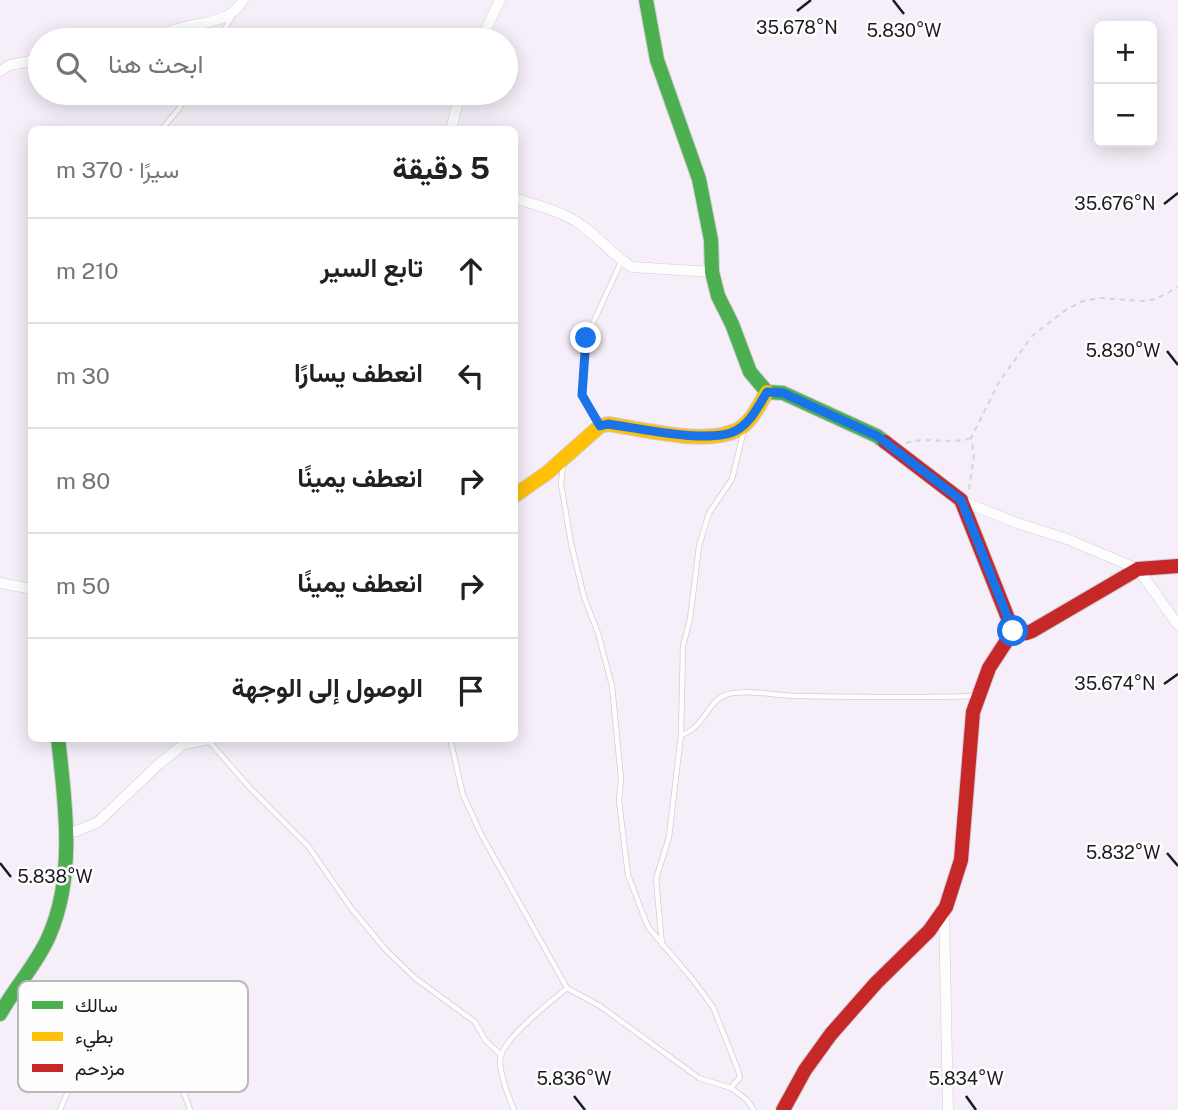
<!DOCTYPE html>
<html lang="ar">
<head>
<meta charset="utf-8">
<style>
  :root { --surface:#fff; --page:#f2f2f2; --text:#202124; --muted:#757577; --line:#e0e0e0 }
  body { margin:0; font-family:"Public Sans",Vazirmatn,sans-serif; background:var(--page); color:var(--text); direction:rtl }
  .controls { position:absolute; right:21px; top:21px; display:grid; overflow:hidden; border-radius:10px; box-shadow:0 4px 18px #0003 }
  .controls button { width:63px; height:63px; display:grid; place-items:center; padding:0; border:0; border-bottom:2px solid var(--line); background:var(--surface); color:var(--text); font:35px sans-serif }
  .stop { position:absolute; width:21px; height:21px; margin:-16px; border:5px solid #1a73e8; border-radius:50%; background:#fff }
  .stop.end { background:#1a73e8; border-color:#fff; box-shadow:0 2px 7px #0008 }
  .list { margin:0; padding:0; list-style:none }
  h2 { display:flex; justify-content:space-between; align-items:center; height:91px; margin:0; padding:0 28px; font-size:30px }
  h2 small { font-size:23px; font-weight:400; color:var(--muted) }
  .list li { display:grid; grid-template-columns:46px 1fr auto; gap:21px; align-items:center; box-sizing:border-box; height:105px; padding:0 28px; border-top:2px solid var(--line) }
  .list b { display:block; font-size:26px; white-space:nowrap }
  .list em { font-size:23px; font-style:normal; color:var(--muted) }
  .icon { flex:none; width:38px; height:38px; fill:none; stroke:currentColor; stroke-width:2; stroke-linecap:round; stroke-linejoin:round }
  .map { position:relative; flex:none; width:1178px; height:1110px; overflow:hidden; direction:ltr }
  .search { position:absolute; background:var(--surface); box-shadow:0 4px 18px #0003; left:28px; top:28px; width:490px; height:77px; display:flex; align-items:center; gap:18px; box-sizing:border-box; padding:0 24px; border-radius:38px; color:var(--muted); font-size:26px }
  .panel { position:absolute; background:var(--surface); box-shadow:0 4px 18px #0003; left:28px; top:126px; width:490px; height:616px; border-radius:10px; direction:rtl }
  .map>svg:first-child { display:block }
</style>
</head>
<body>
<div class="map">
<svg width="1178" height="1110" viewBox="0 0 1178 1110">
  <rect width="100%" height="100%" fill="#f6eff9"/>
  <g fill="none" stroke-linecap="round" stroke-linejoin="round">
    <g stroke="#d2cdd4" stroke-width="6">
      <g id="lane">
        <polyline points="218,40 232,17"/>
        <polyline points="161,130 178,110 188,93"/>
        <polyline points="598,423 582,395 586,338 621,262"/>
        <polyline points="563,465 561,484 571,543 584,597 598,633 612,686 621,778 619,801 628,875 648,927 693,980 713,1007 738,1070 740,1077 731,1088"/>
        <path d="M 681,735 C 705,728 708,699 728,694 C 747,689 778,696 798,696 C 856,697 916,698 974,696"/>
        <polyline points="450,738 463,795 481,834 567,988 600,1006 699,1078 731,1088 747,1100 754,1110"/>
        <polyline points="209,741 250,788 308,846 351,908 386,950 415,978 475,1022 486,1041 501,1055"/>
        <polyline points="662,945 656,879 669,837 681,735 683,646 690,619 699,546 709,513 732,479 744,430"/>
        <path d="M 18,991 L 74,1044 L 93,1053 L 164,1069 C 179,1077 185,1094 190,1110"/>
        <polyline points="60,1110 86,1050"/>
        <path d="M 514,1110 C 508,1095 501,1078 500,1061 C 500,1040 551,1002 567,988"/>
      </g>
    </g>
    <g stroke="#d2cdd4" stroke-width="11">
      <g id="street">
        <path d="M 147,40 C 161,34 175,29 189,26 C 211,21 231,21 243,0"/>
        <polyline points="481,40 500,0"/>
        <polyline points="0,71 10,65 40,59"/>
        <polyline points="451,130 460,93"/>
        <path d="M 514,198 C 536,205 562,211 581,225 C 599,237 613,256 632,267 L 712,272"/>
        <polyline points="961,501 1017,523 1067,539 1138,569 1178,625"/>
        <polyline points="0,583 32,589"/>
        <polyline points="64,832 77,831 98,822 159,764 184,744 215,738"/>
        <polyline points="944,911 948,1110"/>
      </g>
    </g>
    <g stroke="#d2cdd4" stroke-width="16">
      <g id="fast">
        <polyline points="646,0 657,60 699,179 711,240 712,272 718,296 732,324 750,372 767,392 783,393 877,436 885,442"/>
        <path d="M 0,1014 C 15,987 37,964 49,936 C 76,875 65,802 58,738"/>
      </g>
    </g>
    <g stroke="#d2cdd4" stroke-width="16">
      <path id="slow" d="M 514,496 L 547,473 L 600,426 L 608,424 C 642,429 705,446 737,430 C 751,423 759,405 767,392"/>
    </g>
    <g stroke="#d2cdd4" stroke-width="16">
      <g id="jam">
        <path d="M 885,442 L 961,500 L 1013,631 C 1020,635 1025,634 1032,631 L 1138,569 L 1178,566"/>
        <polyline points="783,1110 805,1070 831,1034 876,983 929,931 946,907 961,860 973,712 989,668 1013,631"/>
      </g>
    </g>
    <g stroke="#d5d3d5" stroke-width="2" stroke-dasharray="5 5" stroke-linecap="butt">
      <path d="M 906,443 C 927,436 949,445 971,438"/>
      <polyline points="969,489 974,455 971,438 999,382 1032,336 1067,309 1083,301 1100,298 1143,301 1156,299 1178,287"/>
    </g>
    <use href="#lane" stroke="#fefdfe" stroke-width="4.5"/>
    <use href="#street" stroke="#fefdfe" stroke-width="10"/>
    <use href="#fast" stroke="#4caf50" stroke-width="14"/>
    <use href="#slow" stroke="#ffc107" stroke-width="14"/>
    <use href="#jam" stroke="#c62828" stroke-width="14"/>
  </g>
  <g fill="none" stroke-linecap="round" stroke-linejoin="round">
    <path stroke="#1a73e8" stroke-width="9" d="M 586,338 L 582,395 L 600,426 L 608,424 C 637,428 713,445 737,430 C 751,422 759,405 767,392 L 783,393 L 877,436 L 961,500 L 1013,631"/>
  </g>
  <path fill="none" stroke="#1d191f" stroke-width="2.5" d="M 893,0 L 904,14M 797,11 L 811,0M 1164,204 L 1178,193M 1167,351 L 1178,365M 1164,684 L 1178,674M 1167,853 L 1178,866M 0,863 L 11,877M 574,1096 L 585,1110M 966,1096 L 976,1110"/>
  <rect x="18" y="981" width="230" height="111" rx="10" fill="#fdfdfd" stroke="#bab9ba" stroke-width="2"/>
  <rect x="32" y="1001" width="31" height="8" fill="#4caf50"/>
  <rect x="32" y="1032" width="31" height="9" fill="#ffc107"/>
  <rect x="32" y="1064" width="31" height="8" fill="#c62828"/>
  <g font-size="19" fill="#1d191f">
    <text x="75" y="1012">سالك</text>
    <text x="75" y="1043">بطيء</text>
    <text x="75" y="1075">مزدحم</text>
  </g>
  <g font-size="18" text-anchor="middle" fill="#1d191f" stroke="#fdfdfd" stroke-width="5" stroke-linejoin="round" paint-order="stroke">
    <text x="797" y="34">35.678°N</text>
    <text x="904" y="37">5.830°W</text>
    <text x="1115" y="210">35.676°N</text>
    <text x="1123" y="357">5.830°W</text>
    <text x="1115" y="690">35.674°N</text>
    <text x="1123" y="859">5.832°W</text>
    <text x="55" y="883">5.838°W</text>
    <text x="574" y="1085">5.836°W</text>
    <text x="966" y="1085">5.834°W</text>
  </g>
</svg>
<div class="controls">
<button>+</button>
<button>−</button>
</div>
<div class="stop" style="left:1013px;top:631px"></div>
<div class="stop end" style="left:586px;top:338px"></div>
<div class="search"><svg class="icon" aria-label="search" viewBox="0 0 24 24"><circle cx="10" cy="10" r="6"/><path d="M15 15l6 6"/></svg>ابحث هنا</div>
<section class="panel">
<h2>5 دقيقة<small>سيرًا · 370 m</small></h2>
<ul class="list">
<li><svg class="icon" aria-label="ahead" viewBox="0 0 24 24"><path d="M12 20V5M6 11l6-6 6 6"/></svg><div><b>تابع السير</b></div><em>210 m</em></li>
<li><svg class="icon" aria-label="left" viewBox="0 0 24 24"><path d="M17 20v-9H6M10 6l-5 5 5 5"/></svg><div><b>انعطف يسارًا</b></div><em>30 m</em></li>
<li><svg class="icon" aria-label="right" viewBox="0 0 24 24"><path d="M7 20v-9h11M14 6l5 5-5 5"/></svg><div><b>انعطف يمينًا</b></div><em>80 m</em></li>
<li><svg class="icon" aria-label="right" viewBox="0 0 24 24"><path d="M7 20v-9h11M14 6l5 5-5 5"/></svg><div><b>انعطف يمينًا</b></div><em>50 m</em></li>
<li><svg class="icon" aria-label="arrive" viewBox="0 0 24 24"><path d="M6 21V4h12l-3 4 3 4H6"/></svg><div><b>الوصول إلى الوجهة</b></div></li>
</ul>
</section>
</div>
</body>
</html>
